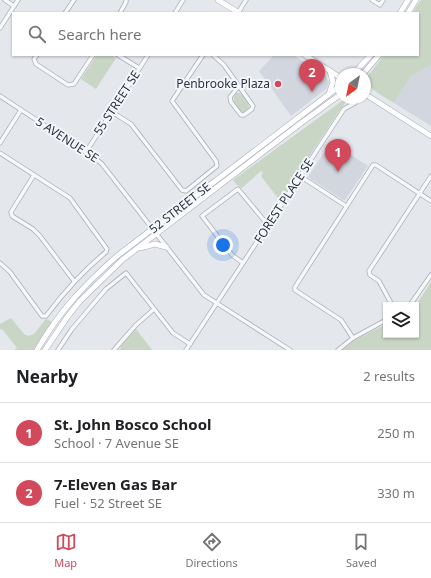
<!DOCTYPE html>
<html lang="en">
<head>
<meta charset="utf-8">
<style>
  :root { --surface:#fff; --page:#f6f6f6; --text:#202124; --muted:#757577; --line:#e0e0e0; --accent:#d1495b }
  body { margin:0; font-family:"Noto Sans",sans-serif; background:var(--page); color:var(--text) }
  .controls { position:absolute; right:12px; bottom:12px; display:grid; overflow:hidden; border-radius:0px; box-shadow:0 1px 3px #0004 }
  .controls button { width:36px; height:36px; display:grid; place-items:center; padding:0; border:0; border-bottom:1px solid var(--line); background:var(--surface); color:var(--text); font:20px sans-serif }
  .compass { position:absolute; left:335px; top:68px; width:36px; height:36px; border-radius:50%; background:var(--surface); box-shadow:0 1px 3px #0004; rotate:213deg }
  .you { position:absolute; left:223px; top:245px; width:14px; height:14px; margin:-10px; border:3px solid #fff; border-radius:50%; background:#1a73e8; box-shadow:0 0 0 6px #1a73e833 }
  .badge { display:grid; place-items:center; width:26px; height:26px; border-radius:50%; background:var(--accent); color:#fff; font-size:13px; font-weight:700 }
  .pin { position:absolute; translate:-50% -33px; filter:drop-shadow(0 1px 2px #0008) }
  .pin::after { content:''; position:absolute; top:21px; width:14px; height:12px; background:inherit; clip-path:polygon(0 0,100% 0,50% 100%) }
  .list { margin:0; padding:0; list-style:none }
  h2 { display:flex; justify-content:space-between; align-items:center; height:52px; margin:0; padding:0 16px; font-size:17px }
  h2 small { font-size:13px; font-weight:400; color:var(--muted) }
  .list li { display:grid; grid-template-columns:26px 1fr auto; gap:12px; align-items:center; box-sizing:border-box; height:60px; padding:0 16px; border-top:1px solid var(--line) }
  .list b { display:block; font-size:15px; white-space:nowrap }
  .list p { margin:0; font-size:13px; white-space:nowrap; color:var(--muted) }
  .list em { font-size:13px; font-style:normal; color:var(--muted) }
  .icon { flex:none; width:22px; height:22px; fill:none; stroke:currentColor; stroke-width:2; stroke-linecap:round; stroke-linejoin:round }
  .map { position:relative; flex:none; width:431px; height:350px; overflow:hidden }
  .search { position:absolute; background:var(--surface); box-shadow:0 1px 3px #0004; left:12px; right:12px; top:12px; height:44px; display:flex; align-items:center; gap:10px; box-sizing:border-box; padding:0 14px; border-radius:0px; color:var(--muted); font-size:15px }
  .sheet { height:172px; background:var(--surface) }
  nav { display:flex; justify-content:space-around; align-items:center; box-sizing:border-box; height:56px; border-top:1px solid var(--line); background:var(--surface); font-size:11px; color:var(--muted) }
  nav a { display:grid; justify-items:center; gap:2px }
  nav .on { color:var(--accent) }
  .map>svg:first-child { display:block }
</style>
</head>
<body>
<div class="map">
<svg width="431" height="350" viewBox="0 0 431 350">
  <rect width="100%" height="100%" fill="#e4e7ec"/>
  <g fill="#d2d6de">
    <polygon points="274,55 293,55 324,75 329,82 327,88 291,116 259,71"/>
    <polygon points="431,65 431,126 394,103 411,76"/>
    <polygon points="331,142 368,166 345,200 343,200 308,177"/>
  </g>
  <g fill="#c9d6c5">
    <path d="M 421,0 L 431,0 L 431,65 L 411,76 L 394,103 C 385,97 369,90 365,80 L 384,55 L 418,55 L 418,13 L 412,13 Z"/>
    <polygon points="97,55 111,55 116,58 96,89 81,79"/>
    <path d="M 236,93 L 240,93 C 245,97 249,103 249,109 L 245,113 C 237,111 230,101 236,93 Z"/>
    <polygon points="346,98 349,98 339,111 280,201 261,176 263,173 261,171 242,188 237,185 233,180"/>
    <polygon points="431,282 431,350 342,350 353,341 386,324 386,335 416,335 416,305"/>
    <polygon points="11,318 24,334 28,336 34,334 45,320 47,319 52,322 34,350 14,350 17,348 3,330 0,329 0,324"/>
    <polygon points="136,329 152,350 119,350 122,345"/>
  </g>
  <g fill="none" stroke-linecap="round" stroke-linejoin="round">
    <g stroke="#a9aeb7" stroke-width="5">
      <g id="street">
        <polyline points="5,0 14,6"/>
        <polyline points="372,0 380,5 383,0"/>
        <polyline points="65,13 74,0"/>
        <polyline points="120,13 126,2 126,0"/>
        <polyline points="175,13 183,0"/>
        <polyline points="238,13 246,0"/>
        <polyline points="0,28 18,0"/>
        <polyline points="37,55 34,59 36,64 68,85 74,84 93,55"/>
        <polyline points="118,55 139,68"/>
        <polyline points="213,55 224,65 253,106 252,109 244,115 241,115 231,102 230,97 239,86"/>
        <polyline points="0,96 96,159 102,164 204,295 290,350"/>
        <polyline points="112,112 131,124 182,190 186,191 217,166 216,161 172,101 203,55"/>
        <polyline points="0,143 21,110"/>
        <polyline points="86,152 148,55"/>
        <path d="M 0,153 L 70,198 L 107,249 L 106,252 C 83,271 64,292 46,316 L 42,316 L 10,272 L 0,263"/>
        <polyline points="34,175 11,212 12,216 33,229 40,236 74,281"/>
        <polyline points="300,176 346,206"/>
        <polyline points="243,263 232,255 202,216 238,189 268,225"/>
        <polyline points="392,305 379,281 370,275 369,271 431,176"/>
        <polyline points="410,305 431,275"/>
        <polyline points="353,338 341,320 295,290 295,287 373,165 376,165 431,201"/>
        <polyline points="58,350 72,329 106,289 126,273 173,333 190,344"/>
        <polyline points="114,350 136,325 153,310"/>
        <polyline points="186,350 344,109 355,103"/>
        <polyline points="338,350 353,338 386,320"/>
      </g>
    </g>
    <g stroke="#a9aeb7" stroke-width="6">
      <g id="secondary">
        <polyline points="218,0 239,13"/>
        <polyline points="400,13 408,0"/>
        <polyline points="408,13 416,0"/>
        <polyline points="305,55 341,78"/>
        <polyline points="353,74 371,55"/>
        <polyline points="363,74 379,55"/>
        <polyline points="329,94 333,82 330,71"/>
        <polyline points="365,94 431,136"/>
        <polyline points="140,248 155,244 166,247"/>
        <path d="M 37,350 C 59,312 83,286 117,256 L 341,85"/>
        <polyline points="45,350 68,316 80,301 122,260 301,123 341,94"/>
      </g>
    </g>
    <use href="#street" stroke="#f7f8fa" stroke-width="3.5"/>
    <use href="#secondary" stroke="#fff" stroke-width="5"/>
  </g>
  <circle fill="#d1495b" stroke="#f4f6f9" stroke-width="1.5" cx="278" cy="84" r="4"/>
  <g text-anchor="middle" stroke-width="4" stroke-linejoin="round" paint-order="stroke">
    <g font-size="12" fill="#2b3445" stroke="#f4f6f9" text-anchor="end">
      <text x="270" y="88">Penbrooke Plaza</text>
    </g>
    <g font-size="12" fill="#2b3445" stroke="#f4f6f9">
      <text transform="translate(117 103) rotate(-57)" y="4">55 STREET SE</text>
      <text transform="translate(67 140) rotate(33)" y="4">5 AVENUE SE</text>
      <text transform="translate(284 201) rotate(-57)" y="4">FOREST PLACE SE</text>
      <text transform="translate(180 208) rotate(-38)" y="4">52 STREET SE</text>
    </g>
  </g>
</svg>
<div class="controls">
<button><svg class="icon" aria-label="layers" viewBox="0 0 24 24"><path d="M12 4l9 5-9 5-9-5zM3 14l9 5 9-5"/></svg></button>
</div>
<svg class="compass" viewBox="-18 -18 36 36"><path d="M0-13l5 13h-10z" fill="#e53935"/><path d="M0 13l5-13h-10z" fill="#757577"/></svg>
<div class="you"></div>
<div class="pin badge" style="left:338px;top:172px">1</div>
<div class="pin badge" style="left:312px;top:92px">2</div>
<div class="search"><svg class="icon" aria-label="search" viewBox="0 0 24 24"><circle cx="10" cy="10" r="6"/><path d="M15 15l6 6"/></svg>Search here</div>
</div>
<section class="sheet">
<h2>Nearby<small>2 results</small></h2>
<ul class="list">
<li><span class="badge">1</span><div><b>St. John Bosco School</b><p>School · 7 Avenue SE</p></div><em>250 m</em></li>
<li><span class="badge">2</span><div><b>7-Eleven Gas Bar</b><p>Fuel · 52 Street SE</p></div><em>330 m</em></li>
</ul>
</section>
<nav>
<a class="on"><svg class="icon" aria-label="map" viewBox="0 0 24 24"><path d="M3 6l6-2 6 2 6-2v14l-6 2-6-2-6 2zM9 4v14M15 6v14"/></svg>Map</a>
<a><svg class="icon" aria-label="directions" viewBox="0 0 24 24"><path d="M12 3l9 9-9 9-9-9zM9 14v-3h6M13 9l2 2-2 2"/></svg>Directions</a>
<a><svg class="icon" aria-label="saved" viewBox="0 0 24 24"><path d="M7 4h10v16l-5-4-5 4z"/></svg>Saved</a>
</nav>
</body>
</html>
